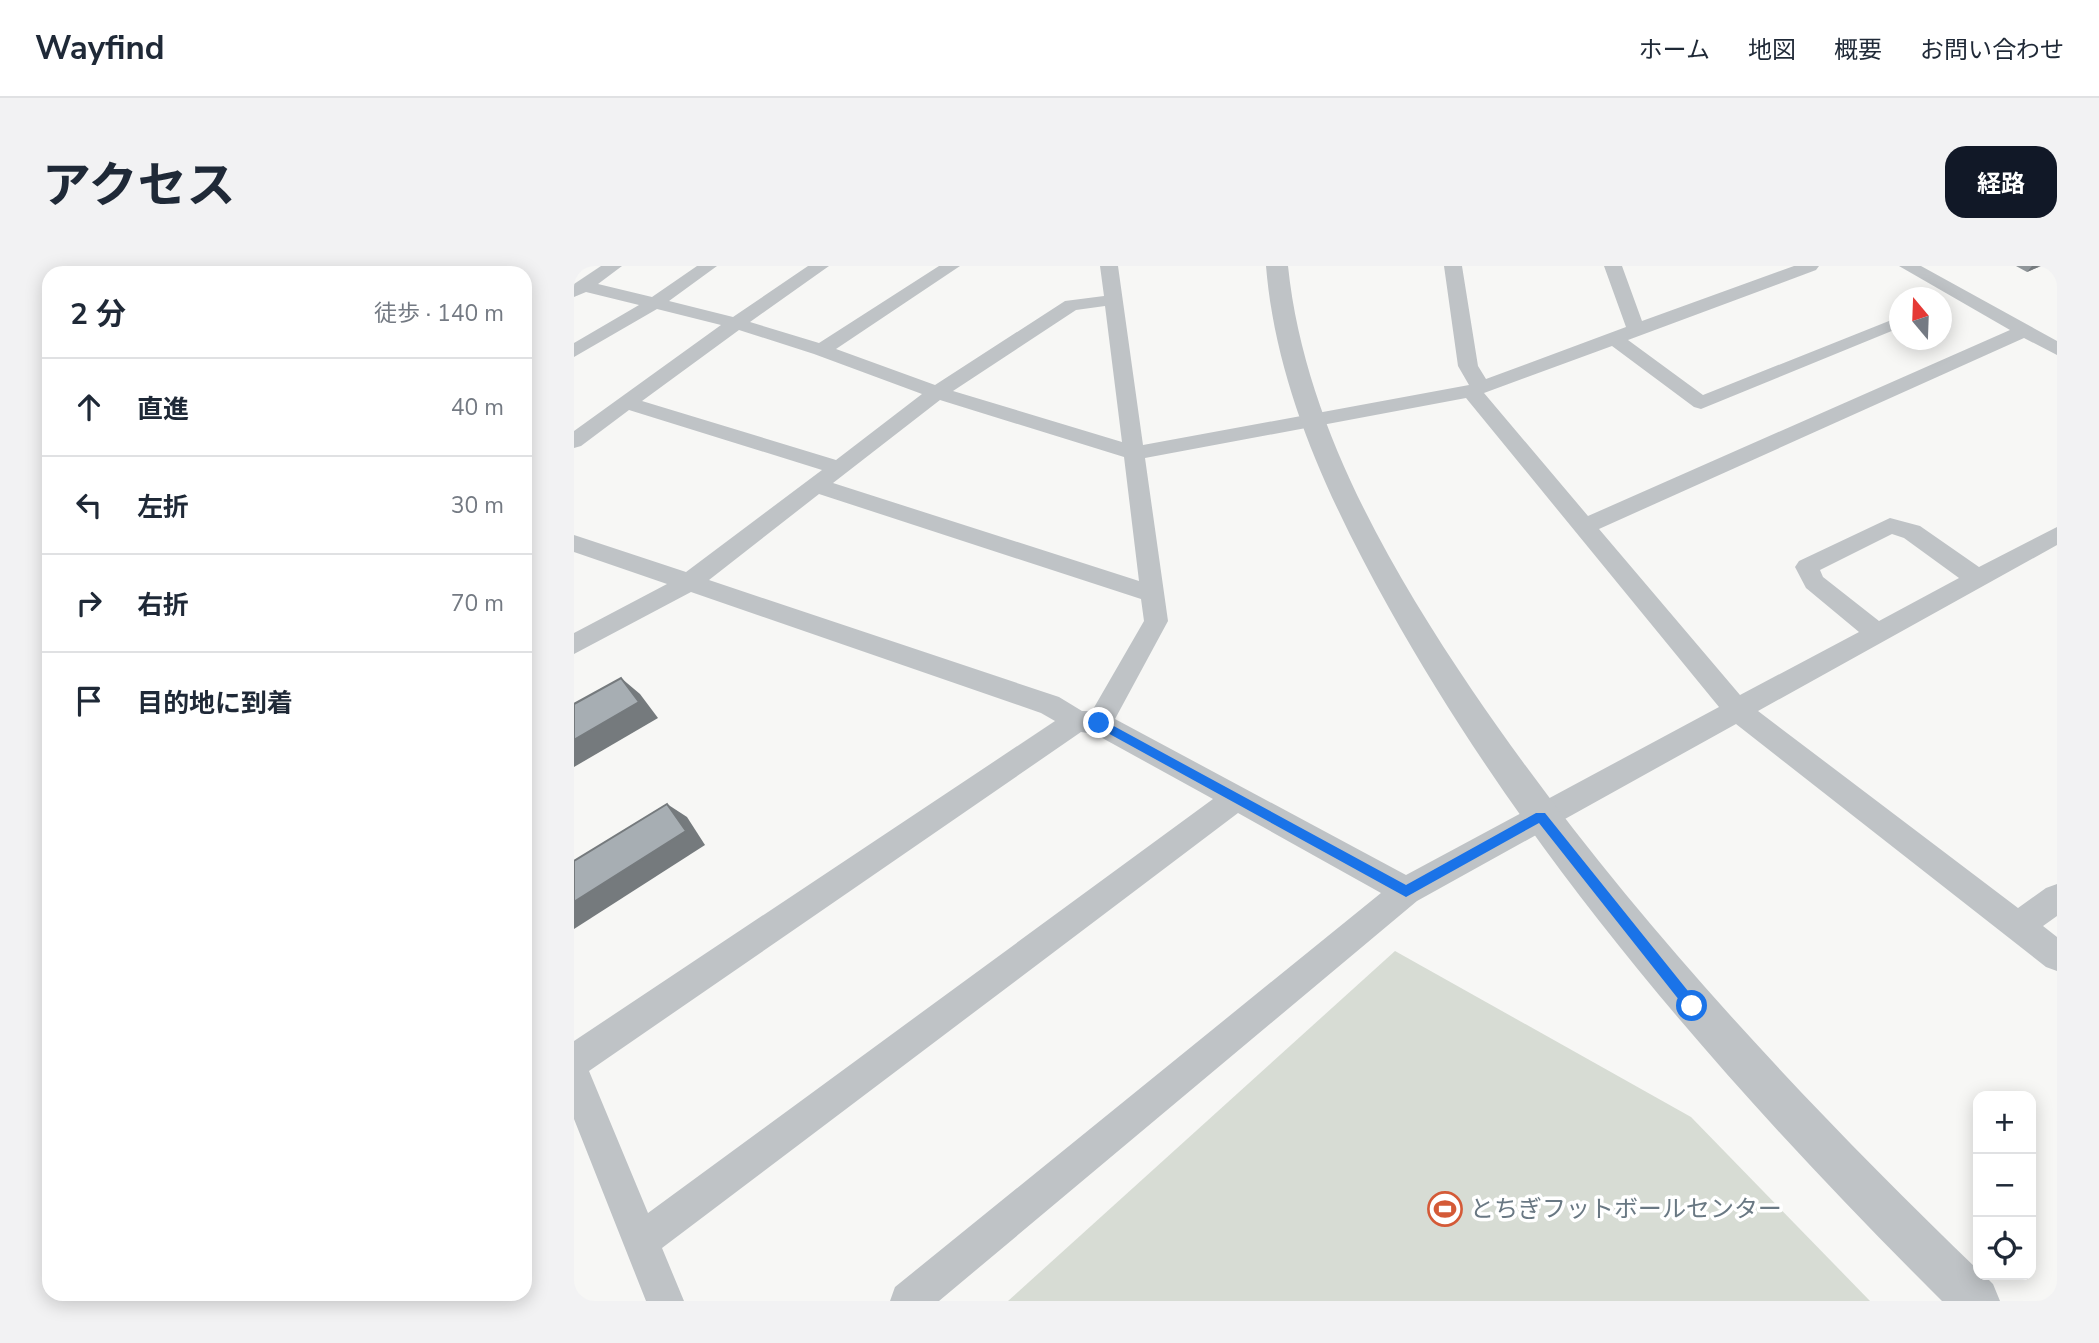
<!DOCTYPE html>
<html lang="ja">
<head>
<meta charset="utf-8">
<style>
  :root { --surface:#fff; --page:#f2f2f3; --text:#1f2937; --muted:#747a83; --line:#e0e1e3; --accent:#111827 }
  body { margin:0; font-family:"Nunito Sans","Noto Sans JP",sans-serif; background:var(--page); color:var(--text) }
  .controls { position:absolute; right:21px; bottom:21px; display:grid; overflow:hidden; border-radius:14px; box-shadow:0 4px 18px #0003 }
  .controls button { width:63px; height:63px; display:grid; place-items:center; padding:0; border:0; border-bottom:2px solid var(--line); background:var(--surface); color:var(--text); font:35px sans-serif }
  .compass { position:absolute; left:1315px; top:21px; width:63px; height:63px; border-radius:50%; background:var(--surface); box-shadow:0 4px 18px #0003; rotate:341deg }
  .stop { position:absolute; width:21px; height:21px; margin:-16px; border:5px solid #1a73e8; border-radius:50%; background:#fff }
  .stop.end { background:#1a73e8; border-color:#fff; box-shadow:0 2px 7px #0008 }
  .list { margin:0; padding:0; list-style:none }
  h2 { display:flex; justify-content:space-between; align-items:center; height:91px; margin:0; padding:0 28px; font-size:30px }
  h2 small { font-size:23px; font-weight:400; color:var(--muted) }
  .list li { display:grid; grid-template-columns:46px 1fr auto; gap:21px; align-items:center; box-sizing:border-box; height:98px; padding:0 28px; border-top:2px solid var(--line) }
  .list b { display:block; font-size:26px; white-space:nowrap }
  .list em { font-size:23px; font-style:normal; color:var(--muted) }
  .icon { flex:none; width:38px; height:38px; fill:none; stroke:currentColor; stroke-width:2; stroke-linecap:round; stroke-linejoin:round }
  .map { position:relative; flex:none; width:1483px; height:1035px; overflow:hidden; border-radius:21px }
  header { display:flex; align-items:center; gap:42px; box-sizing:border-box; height:98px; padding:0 35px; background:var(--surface); border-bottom:2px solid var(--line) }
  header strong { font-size:33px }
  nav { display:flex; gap:38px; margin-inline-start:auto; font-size:24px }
  .intro { display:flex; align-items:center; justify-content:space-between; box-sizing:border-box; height:168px; padding:0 42px }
  h1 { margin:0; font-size:49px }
  .button { padding:18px 32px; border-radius:21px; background:var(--accent); color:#fff; font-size:24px; font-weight:700 }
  main { display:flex; gap:42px; padding:0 42px }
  aside { flex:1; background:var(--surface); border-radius:21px; box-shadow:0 4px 18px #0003 }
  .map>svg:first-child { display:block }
</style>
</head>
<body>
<header>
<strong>Wayfind</strong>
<nav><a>ホーム</a><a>地図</a><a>概要</a><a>お問い合わせ</a></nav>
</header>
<div class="intro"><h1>アクセス</h1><a class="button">経路</a></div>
<main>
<aside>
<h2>2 分<small>徒歩 · 140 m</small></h2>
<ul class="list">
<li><svg class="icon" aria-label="ahead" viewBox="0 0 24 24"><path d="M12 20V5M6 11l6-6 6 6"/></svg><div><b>直進</b></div><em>40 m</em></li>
<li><svg class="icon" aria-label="left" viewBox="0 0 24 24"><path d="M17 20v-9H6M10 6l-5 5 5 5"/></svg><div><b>左折</b></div><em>30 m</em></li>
<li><svg class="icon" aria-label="right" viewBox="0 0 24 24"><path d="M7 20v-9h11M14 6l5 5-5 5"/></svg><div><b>右折</b></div><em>70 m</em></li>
<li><svg class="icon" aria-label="arrive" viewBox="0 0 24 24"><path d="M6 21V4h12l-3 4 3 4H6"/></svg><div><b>目的地に到着</b></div></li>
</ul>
</aside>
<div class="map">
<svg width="1483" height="1035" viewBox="0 0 1483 1035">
  <rect width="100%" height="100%" fill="#f7f7f5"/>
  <polygon fill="#d7dcd4" points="821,685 1117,851 1296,1035 434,1035"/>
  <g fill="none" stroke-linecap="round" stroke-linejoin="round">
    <path fill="#bfc3c6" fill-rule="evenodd" d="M 27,0 L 48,0 L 24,18 L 78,31 L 123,0 L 143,0 L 95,35 L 159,51 L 234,0 L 255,0 L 176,56 L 245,77 L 365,0 L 386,0 L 262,83 L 361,119 L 491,35 L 530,30 L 526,0 L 544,0 L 569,179 L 895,119 L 884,100 L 870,0 L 888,0 L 904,100 L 912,113 L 1052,61 L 1030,0 L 1048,0 L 1068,55 L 1220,0 L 1245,0 L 1242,4 L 1054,74 L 1129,129 L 1325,51 L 1325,62 L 1127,143 L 1120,141 L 1038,80 L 910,127 L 1014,250 L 1436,64 L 1325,0 L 1347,0 L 1483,75 L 1483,89 L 1450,72 L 1025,263 L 1166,429 L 1285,366 L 1232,322 L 1221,301 L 1225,295 L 1316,252 L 1346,260 L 1405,301 L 1483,261 L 1483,279 L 1184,445 L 1444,642 L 1472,622 L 1483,618 L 1483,650 L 1469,660 L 1483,671 L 1483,705 L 1472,701 L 1162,458 L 843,635 L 365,1035 L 316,1035 L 321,1021 L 807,627 L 664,547 L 88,982 L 110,1035 L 72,1035 L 0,853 L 0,775 L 481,455 L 467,447 L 117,326 L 0,388 L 0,367 L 93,318 L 0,286 L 0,269 L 112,306 L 248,204 L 55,144 L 7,180 L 0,182 L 0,165 L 147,59 L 83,43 L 0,91 L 0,77 L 65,39 L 12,26 L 0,31 L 0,18 ZM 531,40 L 548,176 L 379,125 L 502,44 ZM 165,64 L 240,88 L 348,128 L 262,194 L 68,135 ZM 892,132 L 1145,441 L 832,609 L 541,453 L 594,355 L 571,192 ZM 366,134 L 550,191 L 565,315 L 259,217 ZM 245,228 L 567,333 L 570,355 L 518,445 L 508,445 L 485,431 L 135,314 ZM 1318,268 L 1330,272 L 1385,312 L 1305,355 L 1249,311 L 1246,304 ZM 507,466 L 521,468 L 639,533 L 74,947 L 15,805 Z"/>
    <path fill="#bfc3c6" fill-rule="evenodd" d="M 692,0 L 714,0 C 730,154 813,298 898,424 C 1043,637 1219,825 1404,1004 L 1404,1009 L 1410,1009 L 1419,1018 L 1426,1035 L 1368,1035 C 1158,826 960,601 815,342 C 756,236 702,122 692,0 Z"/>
  </g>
  <polygon fill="#90969a" points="1442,0 1467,0 1453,6"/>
  <g fill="#757a7d">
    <polygon points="1458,0 1467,0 1453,6"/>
    <polygon points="47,412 66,428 84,452 0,501 0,474"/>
    <polygon points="93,538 113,551 131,579 0,663 0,636"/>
  </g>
  <g fill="#a7aeb3" stroke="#757a7d" stroke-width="2">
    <polygon points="47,412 65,436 0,474 0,438"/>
    <polygon points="93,538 112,565 0,636 0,595"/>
  </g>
  <polygon fill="#1a73e8" points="525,452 832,619 962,547 971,547 1122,735 1122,744 1113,744 965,557 832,631 521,460 519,457"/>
  <defs>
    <g id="stadium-ring" transform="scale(1.75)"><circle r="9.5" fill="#fff" stroke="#d45a37" stroke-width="1.5"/><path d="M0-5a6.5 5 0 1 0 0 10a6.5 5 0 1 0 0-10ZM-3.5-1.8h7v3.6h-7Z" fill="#d45a37"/></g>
  </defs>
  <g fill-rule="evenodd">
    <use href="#stadium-ring" x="871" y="943"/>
  </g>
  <g text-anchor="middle" stroke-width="7" stroke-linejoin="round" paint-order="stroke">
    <g font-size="24" fill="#697883" stroke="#fff" text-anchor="start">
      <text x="896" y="951">とちぎフットボールセンター</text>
    </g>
  </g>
</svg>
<div class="controls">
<button>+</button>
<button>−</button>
<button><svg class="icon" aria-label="locate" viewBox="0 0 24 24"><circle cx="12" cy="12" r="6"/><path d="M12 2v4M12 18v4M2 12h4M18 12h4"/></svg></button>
</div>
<svg class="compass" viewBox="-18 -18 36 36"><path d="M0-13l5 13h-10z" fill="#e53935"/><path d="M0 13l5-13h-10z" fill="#747a83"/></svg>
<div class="stop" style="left:1118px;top:740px"></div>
<div class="stop end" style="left:525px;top:457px"></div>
</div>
</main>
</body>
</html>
